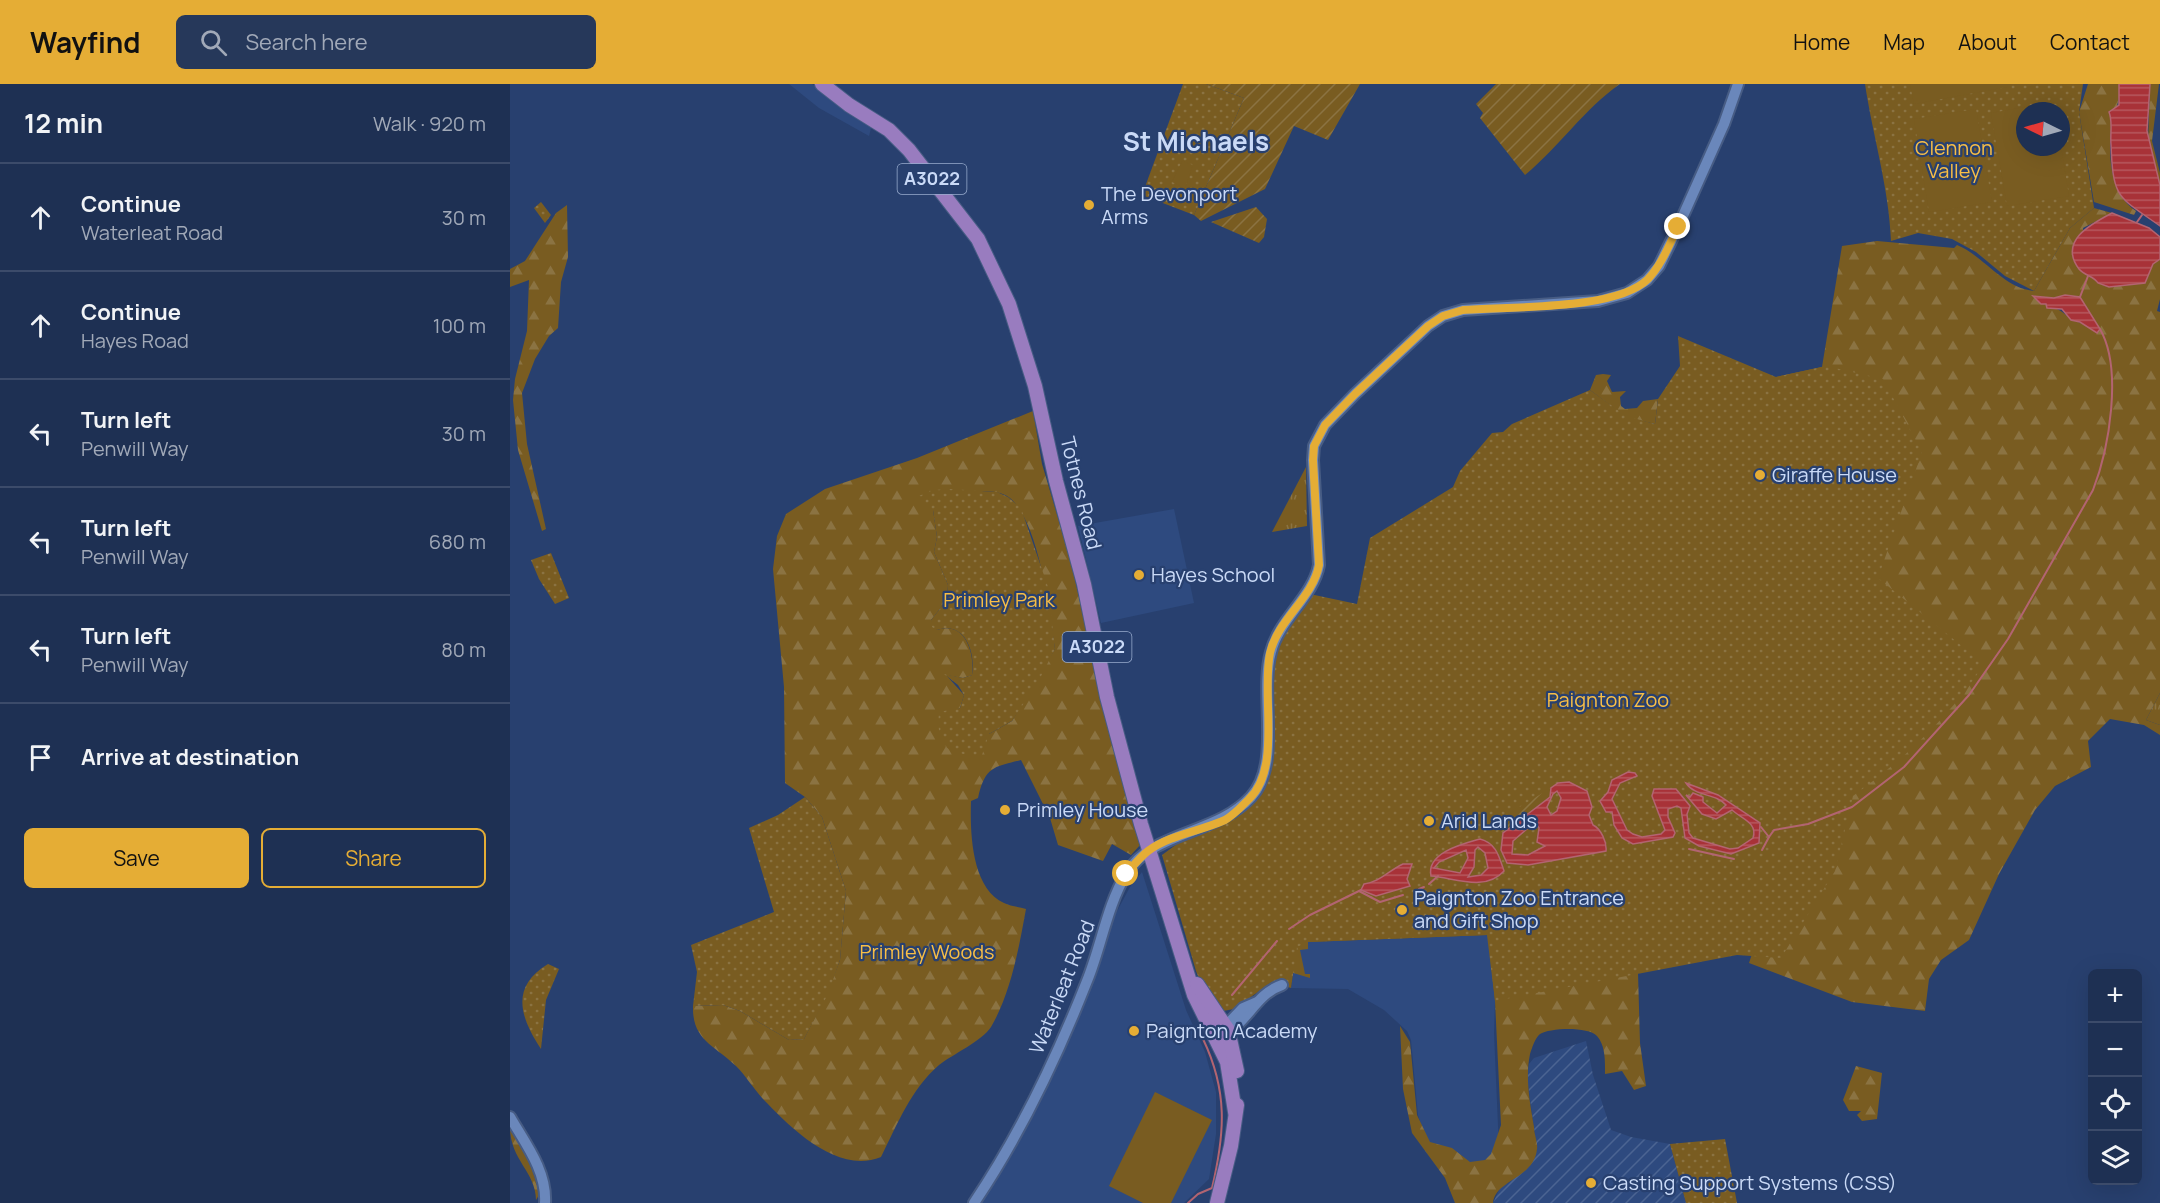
<!DOCTYPE html>
<html lang="en">
<head>
<meta charset="utf-8">
<style>
  :root { --surface:#1e3053; --page:#26385a; --text:#f1f3f6; --muted:#a1a9b8; --line:#3c4b6a; --accent:#e5ad35 }
  body { margin:0; font-family:Manrope,sans-serif; background:var(--page); color:var(--text) }
  .controls { position:absolute; right:18px; bottom:18px; display:grid; overflow:hidden; border-radius:9px; box-shadow:0 6px 24px #0002 }
  .controls button { width:54px; height:54px; display:grid; place-items:center; padding:0; border:0; border-bottom:2px solid var(--line); background:var(--surface); color:var(--text); font:30px sans-serif }
  .compass { position:absolute; left:1506px; top:18px; width:54px; height:54px; border-radius:50%; background:var(--surface); box-shadow:0 6px 24px #0002; rotate:275deg }
  .stop { position:absolute; width:18px; height:18px; margin:-14px; border:4px solid #e5ad35; border-radius:50%; background:#fff }
  .stop.end { background:#e5ad35; border-color:#fff; box-shadow:0 2px 6px #0008 }
  .list { margin:0; padding:0; list-style:none }
  h2 { display:flex; justify-content:space-between; align-items:center; height:78px; margin:0; padding:0 24px; font-size:26px }
  h2 small { font-size:20px; font-weight:400; color:var(--muted) }
  .list li { display:grid; grid-template-columns:39px 1fr auto; gap:18px; align-items:center; box-sizing:border-box; height:108px; padding:0 24px; border-top:2px solid var(--line) }
  .list b { display:block; font-size:22px; white-space:nowrap }
  .list p { margin:0; font-size:20px; white-space:nowrap; color:var(--muted) }
  .list em { font-size:20px; font-style:normal; color:var(--muted) }
  .actions { display:flex; gap:12px; padding:18px 24px }
  .actions a { flex:1; padding:14px 0; border:2px solid var(--accent); border-radius:9px; text-align:center; font-size:21px; color:var(--accent) }
  .actions .main { background:var(--accent); color:#111 }
  .icon { flex:none; width:33px; height:33px; fill:none; stroke:currentColor; stroke-width:2; stroke-linecap:round; stroke-linejoin:round }
  .map { position:relative; flex:none; width:1650px; height:1119px; overflow:hidden }
  header { display:flex; align-items:center; gap:36px; box-sizing:border-box; height:84px; padding:0 30px; background:var(--accent); color:#111 }
  header strong { font-size:28px }
  nav { display:flex; gap:33px; margin-inline-start:auto; font-size:21px }
  .search { width:420px; height:54px; background:var(--page); display:flex; align-items:center; gap:15px; box-sizing:border-box; padding:0 21px; border-radius:9px; color:var(--muted); font-size:22px }
  main { display:flex }
  aside { flex:1; background:var(--surface) }
  .map>svg:first-child { display:block }
</style>
</head>
<body>
<header>
<strong>Wayfind</strong>
<div class="search"><svg class="icon" aria-label="search" viewBox="0 0 24 24"><circle cx="10" cy="10" r="6"/><path d="M15 15l6 6"/></svg>Search here</div>
<nav><a>Home</a><a>Map</a><a>About</a><a>Contact</a></nav>
</header>
<main>
<aside>
<h2>12 min<small>Walk · 920 m</small></h2>
<ul class="list">
<li><svg class="icon" aria-label="ahead" viewBox="0 0 24 24"><path d="M12 20V5M6 11l6-6 6 6"/></svg><div><b>Continue</b><p>Waterleat Road</p></div><em>30 m</em></li>
<li><svg class="icon" aria-label="ahead" viewBox="0 0 24 24"><path d="M12 20V5M6 11l6-6 6 6"/></svg><div><b>Continue</b><p>Hayes Road</p></div><em>100 m</em></li>
<li><svg class="icon" aria-label="left" viewBox="0 0 24 24"><path d="M17 20v-9H6M10 6l-5 5 5 5"/></svg><div><b>Turn left</b><p>Penwill Way</p></div><em>30 m</em></li>
<li><svg class="icon" aria-label="left" viewBox="0 0 24 24"><path d="M17 20v-9H6M10 6l-5 5 5 5"/></svg><div><b>Turn left</b><p>Penwill Way</p></div><em>680 m</em></li>
<li><svg class="icon" aria-label="left" viewBox="0 0 24 24"><path d="M17 20v-9H6M10 6l-5 5 5 5"/></svg><div><b>Turn left</b><p>Penwill Way</p></div><em>80 m</em></li>
<li><svg class="icon" aria-label="arrive" viewBox="0 0 24 24"><path d="M6 21V4h12l-3 4 3 4H6"/></svg><div><b>Arrive at destination</b></div></li>
</ul>
<div class="actions"><a class="main">Save</a><a>Share</a></div>
</aside>
<div class="map">
<svg width="1650" height="1119" viewBox="0 0 1650 1119">
  <defs>
    <pattern id="industrial-furrows" width="10" height="10" patternUnits="userSpaceOnUse" patternTransform="scale(1.5)"><rect width="10" height="10" fill="#2e4a7f"/><path d="M-1 1l2-2M0 10L10 0M9 11l2-2" fill="none" stroke="#4b6492"/></pattern>
    <pattern id="grass-tufts" width="24" height="20" patternUnits="userSpaceOnUse" patternTransform="scale(1.5)"><rect width="24" height="20" fill="#795c21"/><path d="M3 7l-1-3M5 7V3M7 7l1-3M15 17l-1-3M17 17v-4M19 17l1-3" fill="none" stroke="#8b7342"/></pattern>
    <pattern id="forest-firs" width="22" height="20" patternUnits="userSpaceOnUse" patternTransform="scale(1.5)"><rect width="22" height="20" fill="#795c21"/><path d="M5 1l3.5 6h-7zM16 11l3.5 6h-7z" fill="#8b7342"/></pattern>
    <pattern id="park-dots" width="8" height="8" patternUnits="userSpaceOnUse" patternTransform="scale(1.5)"><rect width="8" height="8" fill="#795c21"/><path d="M2 2h.1M6 6h.1" fill="none" stroke="#8b7342" stroke-width="1.8" stroke-linecap="round"/></pattern>
    <pattern id="garden-furrows" width="10" height="10" patternUnits="userSpaceOnUse" patternTransform="scale(1.5)"><rect width="10" height="10" fill="#795c21"/><path d="M-1 1l2-2M0 10L10 0M9 11l2-2" fill="none" stroke="#8b7342"/></pattern>
    <pattern id="water-rules" width="6" height="5" patternUnits="userSpaceOnUse" patternTransform="scale(1.5)"><rect width="6" height="5" fill="#a83238"/><path d="M0 2.5h6" fill="none" stroke="#b6595f"/></pattern>
  </defs>
  <rect width="100%" height="100%" fill="#28406f"/>
  <g fill="#2e4a7f">
    <polygon points="279,0 302,0 362,40 359,52 309,24"/>
    <polygon points="664,425 684,519 591,539 568,442"/>
    <polygon points="632,788 676,926 695,968 706,1008 706,1050 699,1095 674,1119 471,1119 531,1012 574,922 606,829 620,803"/>
    <polygon points="978,851 985,917 984,949 989,1065 982,1078 963,1083 918,1058 914,1050 908,1031 901,956 897,947 874,926 838,905 781,904 787,863 798,858"/>
  </g>
  <polygon fill="url(#industrial-furrows)" points="1076,957 1083,991 1101,1046 1121,1053 1160,1060 1176,1119 983,1119 990,1104 1001,1097 1027,1066 1017,994 1019,980 1024,974"/>
  <g fill="url(#grass-tufts)">
    <polygon points="796,383 797,442 762,448"/>
    <polygon points="1650,609 1650,641 1636,636"/>
  </g>
  <g fill="url(#forest-firs)" fill-rule="evenodd">
    <path d="M 1578,0 L 1609,0 C 1612,18 1602,29 1601,46 C 1598,74 1601,111 1626,127 L 1624,131 L 1584,118 L 1569,28 Z"/>
    <polygon points="1640,0 1649,0 1642,57 1650,89 1650,101 1638,59"/>
    <polygon points="57,121 58,173 51,198 48,244 39,252 25,275 12,309 17,360 36,445 32,447 8,366 3,316 5,295 17,247 19,196 0,203 0,185 15,177 46,129"/>
    <path d="M 1584,124 L 1602,129 L 1573,144 L 1578,192 L 1606,200 L 1635,199 L 1643,180 L 1650,175 L 1650,215 L 1647,227 L 1650,228 L 1650,609 L 1636,636 L 1650,641 L 1650,651 L 1634,641 L 1600,635 L 1578,657 L 1581,683 L 1545,702 L 1525,726 L 1489,790 L 1459,856 L 1431,876 L 1419,895 L 1415,927 L 1342,918 L 1239,879 L 1242,870 L 1266,293 L 1312,283 L 1332,162 L 1367,157 L 1444,164 L 1447,161 C 1474,172 1493,204 1524,207 L 1560,144 ZM 1555,211 L 1569,213 L 1590,246 C 1579,245 1572,238 1561,236 C 1547,219 1535,226 1524,212 L 1544,214 Z"/>
    <polygon points="1093,290 1101,291 1097,297 1102,308 1116,307 1110,313 1111,322 1115,325 1127,324 1133,317 1148,315 1145,340 1116,333 1080,306 1086,291"/>
    <path d="M 523,327 L 532,380 L 561,478 L 600,652 L 631,760 L 621,771 L 602,760 L 593,777 L 548,761 L 540,734 L 511,676 C 483,683 475,683 468,714 L 461,717 C 460,747 461,804 494,819 C 500,822 509,823 516,825 C 509,863 501,909 481,943 C 472,957 443,970 429,981 C 401,1005 387,1041 371,1073 C 327,1091 280,1043 253,1015 C 243,1004 236,992 226,982 C 204,961 182,956 183,922 L 213,921 L 230,927 L 279,956 L 294,955 L 317,910 L 330,876 L 336,807 L 312,733 L 295,713 L 275,699 L 274,603 L 263,485 L 267,452 L 276,430 L 315,405 L 407,374 ZM 460,407 C 472,407 486,406 497,412 C 528,431 540,529 545,565 L 502,637 L 479,650 L 438,629 L 450,624 L 454,611 L 436,591 L 453,594 L 462,591 C 465,569 455,536 427,546 L 421,536 L 437,516 L 438,501 L 424,468 L 427,453 L 423,426 Z"/>
    <path d="M 785,799 L 1128,889 L 1130,959 L 1136,1002 L 1124,1006 L 1112,987 L 1095,990 C 1095,979 1096,962 1087,952 C 1078,942 1039,944 1030,950 C 1025,954 1022,964 1020,970 C 1015,994 1020,1019 1024,1043 C 1024,1050 1028,1059 1027,1065 C 1024,1095 985,1096 983,1119 L 945,1119 L 935,1094 L 902,1049 L 893,1005 L 890,942 L 900,958 L 907,1031 L 920,1058 L 942,1064 L 960,1078 L 975,1076 L 981,1070 L 991,1041 L 985,917 L 978,851 L 798,858 L 798,865 L 790,866 L 795,890 L 800,890 L 800,894 L 780,888 Z"/>
    <polygon points="1346,982 1372,989 1367,1035 1352,1037 1347,1031 1351,1027 1339,1027 1333,1016"/>
    <path d="M 0,1043 C 13,1065 25,1086 29,1111 L 26,1116 C 26,1088 0,1076 0,1043 Z"/>
  </g>
  <g fill="url(#park-dots)" fill-rule="evenodd">
    <polygon points="673,0 696,0 734,14 684,131 632,111"/>
    <path d="M 1355,0 L 1573,0 L 1569,28 L 1584,124 L 1560,144 L 1524,207 L 1495,192 L 1466,168 L 1442,155 L 1408,149 L 1381,157 C 1379,104 1363,53 1355,0 ZM 1515,27 L 1551,27 L 1551,63 L 1515,63 Z"/>
    <polygon points="31,118 41,131 35,139 24,124"/>
    <path d="M 1168,252 L 1266,293 L 1316,282 L 1373,295 L 1412,368 L 1368,494 L 1474,580 C 1440,633 1393,676 1343,712 L 1325,787 L 1271,874 L 1227,871 L 985,917 L 977,851 L 798,858 L 787,863 L 781,904 L 762,898 L 724,925 L 713,927 L 692,902 L 686,887 L 652,771 L 686,746 L 715,735 L 753,698 L 761,568 L 795,509 L 847,520 L 860,454 L 943,403 L 950,387 L 982,349 L 993,348 L 1002,340 L 1080,306 L 1116,332 L 1145,340 L 1148,315 L 1170,282 Z"/>
    <path d="M 440,405 L 487,408 L 498,413 L 511,424 L 538,503 L 545,565 L 529,596 L 502,637 L 479,650 L 472,671 C 438,671 426,665 429,628 L 450,624 L 454,611 L 448,601 L 434,590 L 453,594 L 462,591 C 466,569 455,536 427,546 L 422,543 L 421,536 L 437,516 L 438,501 L 424,468 L 427,453 L 423,426 L 413,422 L 406,413 L 424,406 Z"/>
    <polygon points="41,469 59,514 45,520 29,495 21,476"/>
    <polygon points="295,713 312,733 336,807 330,876 318,910 294,955 279,956 230,927 213,921 183,922 187,888 181,861 264,828 239,744 268,731"/>
    <path d="M 38,880 L 49,885 L 36,916 L 31,965 C 10,933 0,903 38,880 Z"/>
    <polygon points="1215,1055 1227,1119 1176,1119 1160,1060"/>
  </g>
  <g fill="url(#garden-furrows)">
    <polygon points="696,0 850,0 818,56 784,42 755,105 691,137 684,131 734,14"/>
    <path d="M 986,0 L 1110,0 C 1074,25 1049,63 1015,91 L 970,34 L 973,29 L 966,20 Z"/>
    <polygon points="746,123 757,135 754,153 749,159 701,138"/>
    <polygon points="1041,704 1040,713 993,749 986,744 988,736"/>
  </g>
  <g fill="#795c21">
    <polygon points="1400,0 1497,0 1497,3 1404,20"/>
    <polygon points="1543,18 1545,27 1515,27 1515,63 1551,63 1559,112 1497,122 1481,29"/>
    <polygon points="1466,25 1482,118 1419,128 1404,35"/>
    <polygon points="672,77 683,81 675,104 662,98"/>
    <polygon points="645,1008 702,1036 661,1119 633,1119 599,1102"/>
  </g>
  <g fill="url(#water-rules)" stroke="#b26471" stroke-width="1.5" fill-rule="evenodd">
    <path d="M 1609,0 L 1640,0 L 1637,47 L 1650,101 L 1650,142 C 1608,112 1603,116 1601,60 C 1600,48 1603,38 1599,28 L 1609,21 Z"/>
    <path d="M 1602,129 L 1639,144 L 1650,153 L 1650,175 L 1643,180 L 1635,199 L 1599,203 L 1588,199 C 1584,192 1575,192 1569,185 C 1548,157 1581,140 1602,129 Z"/>
    <polygon points="1555,211 1570,213 1590,245 1587,249 1570,238 1561,236 1552,225 1537,224 1536,220 1531,220 1523,212 1544,214"/>
    <path d="M 1118,688 L 1125,689 L 1127,692 L 1110,699 L 1102,715 L 1117,746 L 1123,750 L 1132,753 L 1151,750 L 1155,746 L 1142,712 L 1144,705 L 1166,705 L 1180,722 L 1177,730 L 1179,749 L 1183,754 L 1220,765 L 1228,764 L 1243,754 C 1248,739 1232,735 1222,726 L 1206,735 L 1192,730 L 1176,711 L 1180,713 L 1183,709 L 1193,713 L 1193,718 L 1207,729 L 1216,721 C 1206,709 1185,713 1176,699 L 1208,711 L 1250,739 L 1249,759 L 1221,770 L 1189,762 L 1175,754 L 1171,724 L 1167,722 L 1158,725 L 1158,733 L 1165,749 L 1163,753 L 1123,760 L 1112,754 L 1104,741 L 1102,728 L 1096,728 L 1090,717 L 1098,708 L 1102,696 Z"/>
    <path d="M 1059,698 L 1077,707 L 1082,723 L 1079,731 L 1083,741 C 1091,745 1097,758 1096,767 L 1018,781 L 997,779 L 991,766 L 993,749 L 1040,713 L 1041,704 L 1048,699 ZM 1047,707 L 1051,714 L 1047,727 L 1041,731 L 1037,723 L 1043,710 ZM 1025,738 L 1029,744 L 1027,758 L 1035,762 L 1018,771 L 1002,770 L 1003,757 Z"/>
    <path d="M 970,755 C 986,759 989,772 994,787 C 975,808 945,794 921,792 C 916,769 952,760 970,755 ZM 968,763 L 975,769 L 978,784 L 971,791 L 958,793 L 964,783 L 965,766 ZM 956,766 L 958,774 L 950,789 L 924,784 L 929,778 Z"/>
    <path d="M 893,780 L 902,780 L 897,795 L 900,802 L 866,812 L 851,806 L 854,800 C 870,798 878,787 893,780 Z"/>
  </g>
  <g fill="none" stroke-linecap="round" stroke-linejoin="round">
    <g stroke="#b26471" stroke-width="2">
      <polyline points="1627,138 1632,131"/>
      <polyline points="1570,213 1578,192"/>
      <path d="M 1251,743 L 1259,753 L 1264,746 L 1298,740 L 1342,723 L 1394,683 L 1459,611 L 1498,555 L 1583,406 C 1599,365 1613,285 1590,245"/>
      <polyline points="1179,765 1224,775"/>
      <polyline points="1252,766 1259,753"/>
      <polyline points="919,800 928,792"/>
      <polyline points="909,805 914,803"/>
      <polyline points="849,807 870,818 893,811"/>
      <polyline points="779,845 800,831 851,806"/>
      <polyline points="722,911 767,857"/>
      <path d="M 678,1119 L 688,1110 L 702,1104 C 715,1049 718,1007 693,955"/>
    </g>
    <g stroke="#475c84" stroke-width="14">
      <g id="tertiary">
        <path d="M 711,947 L 719,948 C 739,934 748,909 772,901"/>
        <polyline points="711,947 733,924 747,918"/>
        <path d="M 0,1033 C 15,1059 37,1087 35,1119"/>
        <path d="M 464,1119 C 510,1051 547,973 577,897 C 591,863 597,822 616,790 C 642,747 706,751 741,713 C 772,680 749,610 761,568 C 769,535 803,513 809,481 L 803,376 L 804,362 L 815,341 L 845,310 L 918,242 L 933,232 L 953,226 L 1088,217 L 1117,209 L 1137,196 L 1149,182 L 1168,143 L 1214,40 L 1228,0"/>
      </g>
    </g>
    <g stroke="#475c84" stroke-width="16">
      <g id="primary">
        <polyline points="312,0 339,21 379,46 399,66 468,155 499,220 525,302 546,397 574,500 597,613 631,740 684,911 717,978 725,1028"/>
        <polyline points="687,900 718,946 727,987"/>
        <polyline points="707,1119 721,1062 727,1021"/>
      </g>
    </g>
    <use href="#tertiary" stroke="#6a87bb" stroke-width="10"/>
    <use href="#primary" stroke="#997cbf" stroke-width="14"/>
  </g>
  <g fill="none" stroke-linecap="round" stroke-linejoin="round">
    <path stroke="#e5ad35" stroke-width="8" d="M 616,790 C 623,782 630,773 638,767 C 659,751 691,747 715,736 C 724,731 732,722 739,715 C 772,684 751,611 760,569 C 768,535 803,514 809,481 L 803,376 L 804,362 L 815,341 L 845,310 L 918,242 L 933,232 L 953,226 C 999,222 1106,227 1138,195 C 1152,180 1159,161 1168,143"/>
  </g>
  <g fill="#e5ad35" stroke="#28406f" stroke-width="2">
    <circle cx="579" cy="121" r="6"/>
    <circle cx="1250" cy="391" r="6"/>
    <circle cx="629" cy="491" r="6"/>
    <circle cx="495" cy="726" r="6"/>
    <circle cx="919" cy="737" r="6"/>
    <circle cx="892" cy="826" r="6"/>
    <circle cx="624" cy="947" r="6"/>
    <circle cx="1081" cy="1099" r="6"/>
  </g>
  <g text-anchor="middle" stroke-width="4.5" stroke-linejoin="round" paint-order="stroke">
    <g fill="#28406f" stroke="#99acce" stroke-width="1.5">
      <rect x="387.5" y="80" width="69" height="30" rx="4.5"/>
      <rect x="552.5" y="548" width="69" height="30" rx="4.5"/>
    </g>
    <g font-size="18" font-weight="bold" fill="#cadaf7">
      <text x="422" y="101">A3022</text>
      <text x="587" y="569">A3022</text>
    </g>
    <g font-size="20" fill="#f8be46" stroke="#28406f">
      <text x="1444" y="71">Clennon<tspan x="1444" dy="23">Valley</tspan></text>
      <text x="489" y="523">Primley Park</text>
      <text x="1098" y="623">Paignton Zoo</text>
      <text x="417" y="875">Primley Woods</text>
    </g>
    <g font-size="20" fill="#cadaf7" stroke="#28406f" text-anchor="start">
      <text x="591" y="117">The Devonport<tspan x="591" dy="23">Arms</tspan></text>
      <text x="1262" y="398">Giraffe House</text>
      <text x="641" y="498">Hayes School</text>
      <text x="507" y="733">Primley House</text>
      <text x="931" y="744">Arid Lands</text>
      <text x="904" y="821">Paignton Zoo Entrance<tspan x="904" dy="23">and Gift Shop</tspan></text>
      <text x="636" y="954">Paignton Academy</text>
      <text x="1093" y="1106">Casting Support Systems (CSS)</text>
    </g>
    <g font-size="20" fill="#cadaf7" stroke="#28406f">
      <text transform="translate(571 409) rotate(76)" y="7">Totnes Road</text>
      <text transform="translate(552 903) rotate(-68)" y="7">Waterleat Road</text>
    </g>
    <g font-size="26" font-weight="bold" fill="#cadaf7" stroke="#28406f">
      <text x="686" y="67">St Michaels</text>
    </g>
  </g>
</svg>
<div class="controls">
<button>+</button>
<button>−</button>
<button><svg class="icon" aria-label="locate" viewBox="0 0 24 24"><circle cx="12" cy="12" r="6"/><path d="M12 2v4M12 18v4M2 12h4M18 12h4"/></svg></button>
<button><svg class="icon" aria-label="layers" viewBox="0 0 24 24"><path d="M12 4l9 5-9 5-9-5zM3 14l9 5 9-5"/></svg></button>
</div>
<svg class="compass" viewBox="-18 -18 36 36"><path d="M0-13l5 13h-10z" fill="#e53935"/><path d="M0 13l5-13h-10z" fill="#a1a9b8"/></svg>
<div class="stop" style="left:616px;top:790px"></div>
<div class="stop end" style="left:1168px;top:143px"></div>
</div>
</main>
</body>
</html>
